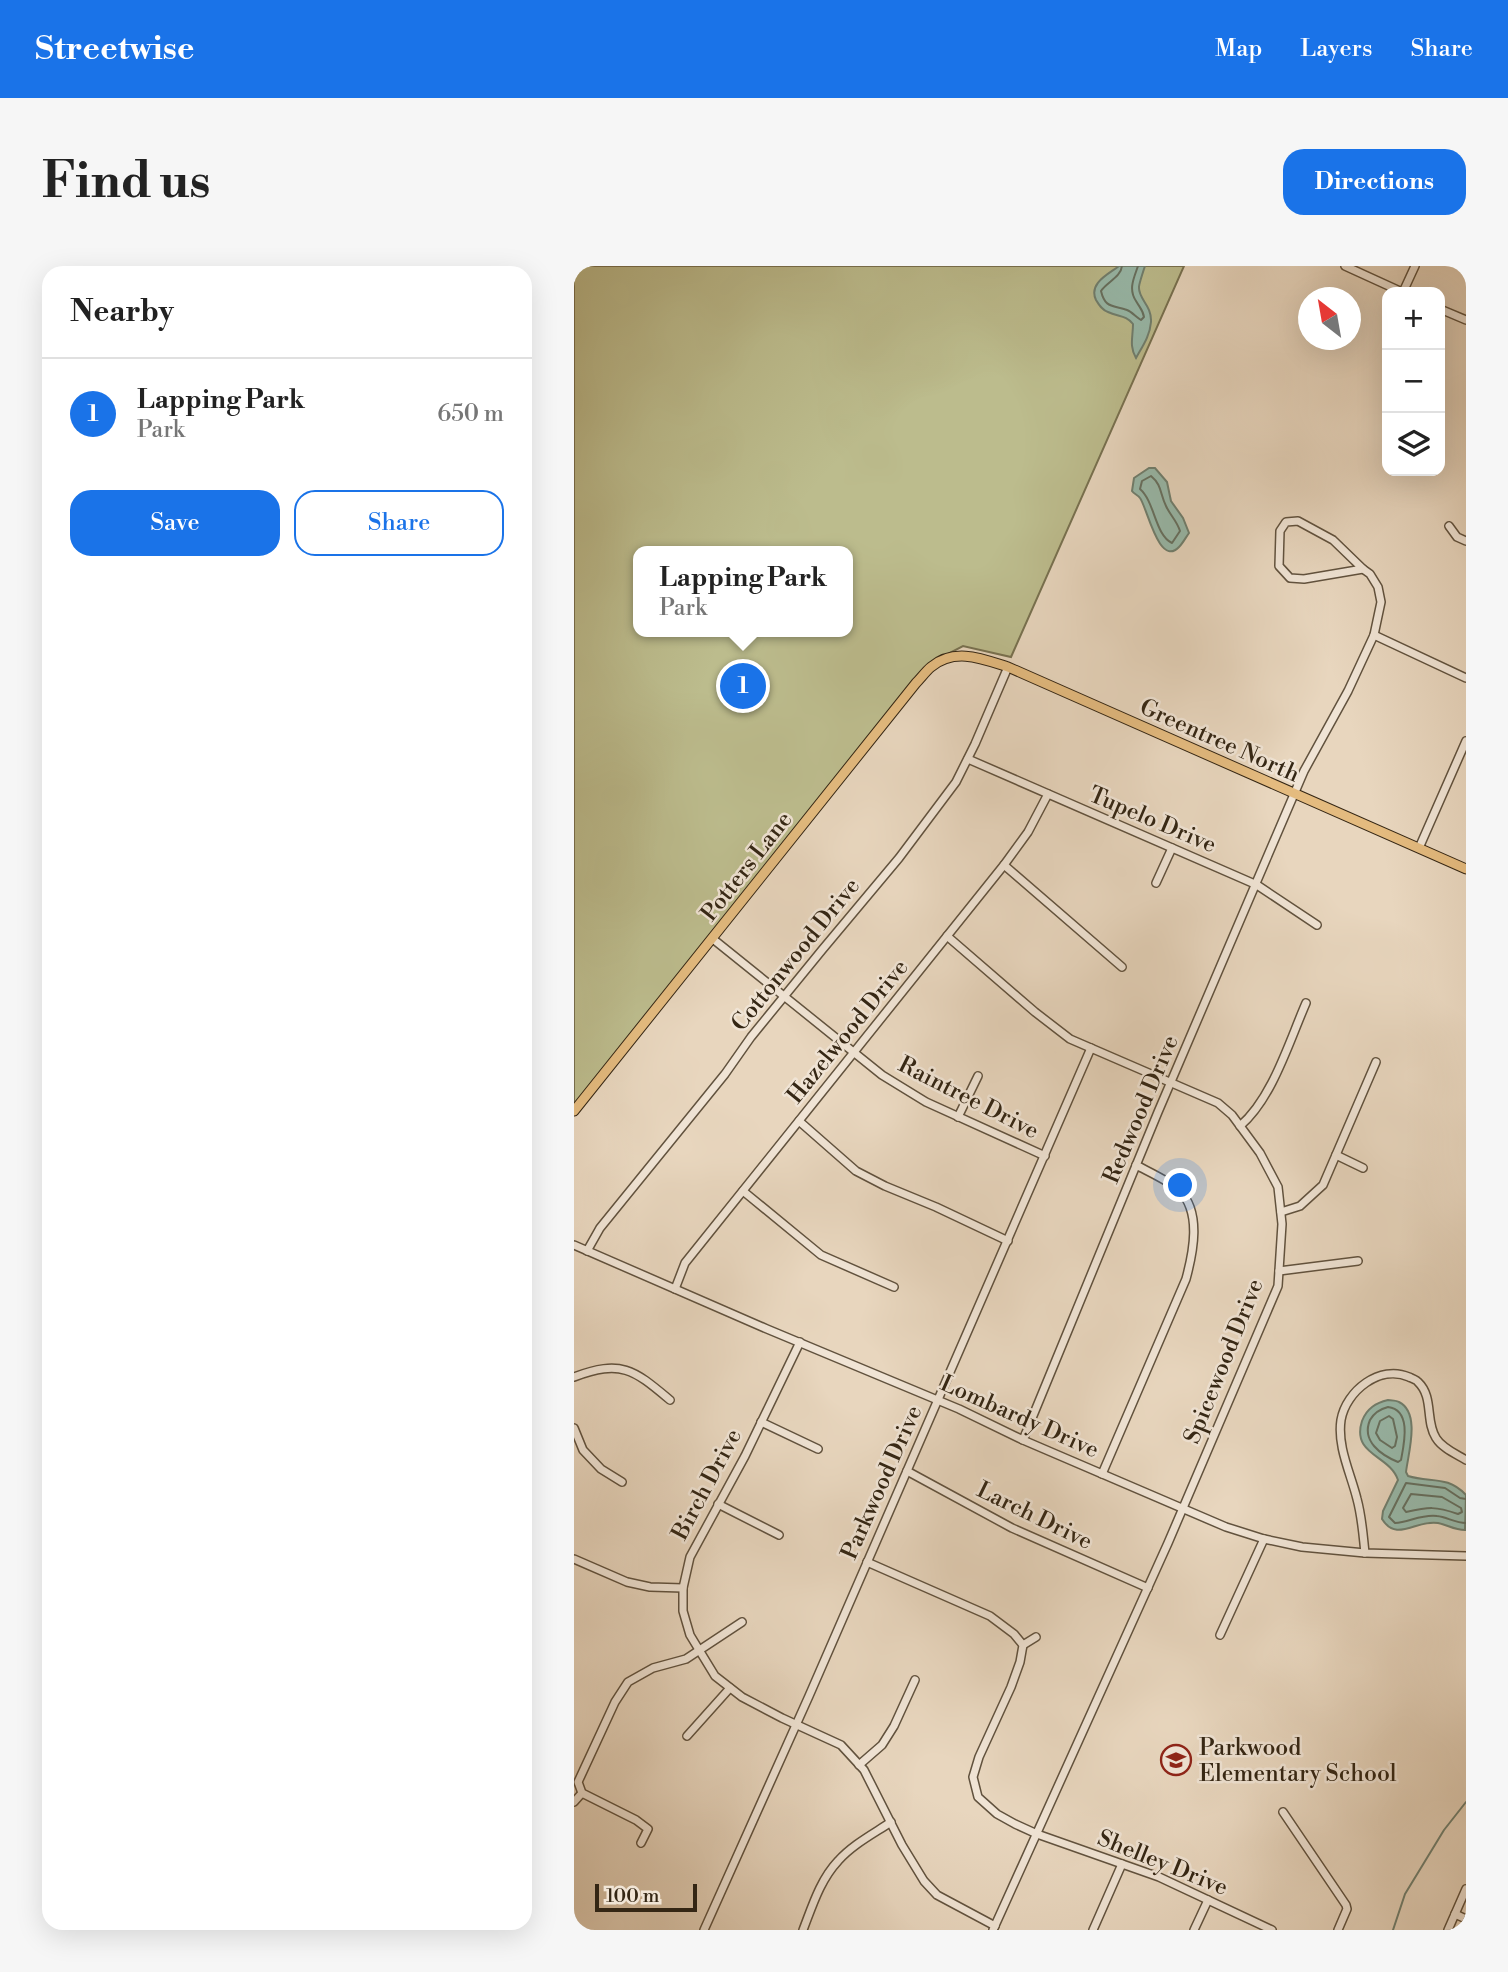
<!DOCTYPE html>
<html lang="en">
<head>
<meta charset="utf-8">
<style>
  :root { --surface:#fff; --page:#f6f6f6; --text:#222; --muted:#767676; --line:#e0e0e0; --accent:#1a73e8 }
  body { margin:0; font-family:"Libre Bodoni",serif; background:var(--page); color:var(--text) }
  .controls { position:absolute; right:21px; top:21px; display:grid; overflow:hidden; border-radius:14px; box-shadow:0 7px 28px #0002 }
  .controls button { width:63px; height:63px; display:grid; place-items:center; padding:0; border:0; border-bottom:2px solid var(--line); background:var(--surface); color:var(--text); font:35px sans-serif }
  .compass { position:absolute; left:724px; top:21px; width:63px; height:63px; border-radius:50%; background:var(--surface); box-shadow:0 7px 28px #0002; rotate:329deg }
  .scale { position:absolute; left:21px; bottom:18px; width:102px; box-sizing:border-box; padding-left:7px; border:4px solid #342614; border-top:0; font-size:19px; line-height:24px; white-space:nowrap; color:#342614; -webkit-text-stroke:5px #f0e4d5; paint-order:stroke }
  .you { position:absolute; left:607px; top:920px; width:24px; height:24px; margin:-18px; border:5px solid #fff; border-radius:50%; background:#1a73e8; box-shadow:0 0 0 10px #1a73e833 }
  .badge { display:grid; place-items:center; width:46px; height:46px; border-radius:50%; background:var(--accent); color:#fff; font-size:23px; font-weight:700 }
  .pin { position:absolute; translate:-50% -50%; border:4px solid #fff; box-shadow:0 2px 7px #0006 }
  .popup { position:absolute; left:59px; top:280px; width:220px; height:91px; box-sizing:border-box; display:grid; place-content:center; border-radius:14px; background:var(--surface); filter:drop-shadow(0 2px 5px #0005); font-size:23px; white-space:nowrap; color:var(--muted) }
  .popup b { font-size:26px; color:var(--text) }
  .popup::after { content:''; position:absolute; left:50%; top:100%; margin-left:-14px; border:14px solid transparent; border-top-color:var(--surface) }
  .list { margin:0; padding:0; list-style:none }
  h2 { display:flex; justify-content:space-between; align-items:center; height:91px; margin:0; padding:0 28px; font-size:30px }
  h2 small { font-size:23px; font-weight:400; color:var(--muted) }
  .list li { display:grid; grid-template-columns:46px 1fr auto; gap:21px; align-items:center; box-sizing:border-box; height:112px; padding:0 28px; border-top:2px solid var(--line) }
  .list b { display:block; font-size:26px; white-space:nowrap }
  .list p { margin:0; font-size:23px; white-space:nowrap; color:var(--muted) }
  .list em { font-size:23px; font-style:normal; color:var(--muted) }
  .actions { display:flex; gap:14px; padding:21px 28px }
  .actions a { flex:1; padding:16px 0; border:2px solid var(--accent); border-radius:21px; text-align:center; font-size:24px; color:var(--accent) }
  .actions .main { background:var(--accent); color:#fff }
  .icon { flex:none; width:38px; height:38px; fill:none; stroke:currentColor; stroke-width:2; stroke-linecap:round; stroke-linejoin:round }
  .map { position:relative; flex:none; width:892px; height:1664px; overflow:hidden; border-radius:21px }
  header { display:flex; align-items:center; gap:42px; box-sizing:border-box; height:98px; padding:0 35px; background:var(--accent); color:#fff }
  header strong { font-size:33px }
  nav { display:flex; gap:38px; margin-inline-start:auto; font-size:24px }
  .intro { display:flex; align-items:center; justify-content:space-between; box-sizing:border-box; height:168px; padding:0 42px }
  h1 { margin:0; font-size:49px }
  .button { padding:18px 32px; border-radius:21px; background:var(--accent); color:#fff; font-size:24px; font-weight:700 }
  main { display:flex; gap:42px; padding:0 42px }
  aside { flex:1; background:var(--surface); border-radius:21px; box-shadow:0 7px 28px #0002 }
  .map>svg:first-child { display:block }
</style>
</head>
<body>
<header>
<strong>Streetwise</strong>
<nav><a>Map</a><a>Layers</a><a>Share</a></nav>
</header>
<div class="intro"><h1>Find us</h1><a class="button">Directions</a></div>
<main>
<aside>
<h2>Nearby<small></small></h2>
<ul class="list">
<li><span class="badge">1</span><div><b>Lapping Park</b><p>Park</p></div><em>650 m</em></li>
</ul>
<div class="actions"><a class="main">Save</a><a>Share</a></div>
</aside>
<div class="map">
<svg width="892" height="1664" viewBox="0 0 892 1664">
  <rect width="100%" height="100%" fill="#e8d6be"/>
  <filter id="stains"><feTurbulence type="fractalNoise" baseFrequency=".00286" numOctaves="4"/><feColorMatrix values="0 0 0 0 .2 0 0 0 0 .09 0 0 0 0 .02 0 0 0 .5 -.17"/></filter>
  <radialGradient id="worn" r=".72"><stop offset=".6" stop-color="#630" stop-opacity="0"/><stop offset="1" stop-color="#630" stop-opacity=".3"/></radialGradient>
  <path fill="#bcbc8d" stroke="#787150" stroke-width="2" fill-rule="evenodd" d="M 0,0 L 610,0 L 437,391 L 389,380 L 362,394 L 0,842 ZM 64,285 L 274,285 L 274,366 L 64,366 Z"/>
  <g fill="#98baab" stroke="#707f6f" stroke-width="2">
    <path d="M 545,0 L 571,0 C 570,3 565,19 565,21 C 564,33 578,39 577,56 C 576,70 568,81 562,92 C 555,80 559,71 559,58 C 552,49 544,51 534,46 C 528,44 525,39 522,34 C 514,17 535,8 545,0 Z"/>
    <path d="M 575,202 L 581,202 L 593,216 L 597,235 L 609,252 L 615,267 C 612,271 609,277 605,281 C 585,302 573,241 566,232 C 564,229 560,228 558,225 L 560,212 Z"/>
    <path d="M 814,1134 C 815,1134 825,1135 825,1136 C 847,1147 834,1188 832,1206 L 834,1210 C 857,1217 873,1209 892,1229 L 891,1264 C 880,1264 874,1259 864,1257 C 842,1253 823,1277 808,1253 L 809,1245 L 824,1214 C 816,1189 777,1189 788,1155 C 793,1142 802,1137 814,1134 Z"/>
  </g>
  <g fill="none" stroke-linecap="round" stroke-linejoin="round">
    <g stroke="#667060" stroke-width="2">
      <path d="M 548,0 C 547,11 533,16 527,25 C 531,42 538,39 553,44 C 558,46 562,51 567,54 L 570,51 C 569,44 566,42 562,35 C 554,23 560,12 564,0"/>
      <path d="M 577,210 C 588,219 586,228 592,240 C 596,249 603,255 606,265 L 598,277 C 581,269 581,236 566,223 L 568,215 Z"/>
      <path d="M 814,1141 C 838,1144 830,1178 827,1194 L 824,1196 C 807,1189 787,1175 796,1154 C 800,1147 806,1143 814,1141 Z"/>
      <polygon points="815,1150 819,1153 823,1171 821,1180 818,1182 806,1174 802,1167 806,1155"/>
      <path d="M 837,1228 L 868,1231 L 887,1242 L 888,1246 L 884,1248 C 861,1240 855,1241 832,1246 L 829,1242 Z"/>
      <path d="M 892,1233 L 886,1232 L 871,1222 L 832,1217 L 815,1251 L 821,1257 C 835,1256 848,1248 863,1250 C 873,1251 881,1257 892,1257"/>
    </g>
    <polyline stroke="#707f6f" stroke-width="2" points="819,1664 831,1628 870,1564 892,1536"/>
    <g stroke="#61523e" stroke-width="10">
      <g id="minor">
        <polyline points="771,0 828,26"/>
        <polyline points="829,26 841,0"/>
        <polyline points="866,43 892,54"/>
        <polygon points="724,255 759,274 789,303 730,313 716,312 705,300 706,265 712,256"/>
        <polyline points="875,260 883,271 892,275"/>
        <polyline points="800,369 892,412"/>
        <polyline points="394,493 683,619 743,659"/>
        <polyline points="845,582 892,475"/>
        <polyline points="430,599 548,701"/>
        <polyline points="582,617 598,582"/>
        <polyline points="373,670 461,746 496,773 644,837 658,849 686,887 704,921 708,958 704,1020 594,1277 419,1664"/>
        <polyline points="139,673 308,809 352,836 471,890"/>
        <polyline points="384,851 404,810"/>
        <polyline points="225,855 282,905 311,920 362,941 434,975"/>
        <path d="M 666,860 C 698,833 715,776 732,737"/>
        <polyline points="762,889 789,902"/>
        <polyline points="169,925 247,989 320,1021"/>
        <polyline points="707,946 726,940 749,919 802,796"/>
        <polyline points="0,979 193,1063 385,1143 449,1174 652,1261 690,1273 728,1281 791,1287 892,1290"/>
        <polyline points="13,985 26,962 151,808 177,771 248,684 325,592 382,516 401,478 434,401"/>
        <polyline points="705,1005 784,995"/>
        <polyline points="101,1023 111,997 430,599 454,566 474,528"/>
        <polyline points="226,1076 171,1190 116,1291 109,1322 109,1345 116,1369 141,1410 168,1431 208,1452 267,1479 290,1504 328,1579 350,1615 363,1629 421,1660"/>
        <path d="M 0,1111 C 48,1093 60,1104 96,1134"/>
        <polyline points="187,1156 244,1183"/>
        <polyline points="0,1162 9,1184 27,1203 48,1216"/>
        <polyline points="449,1174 584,846 730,505 774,425 800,369 807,336 804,321 796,308 789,303"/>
        <polyline points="333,1205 438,1262 574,1322"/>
        <path d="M 528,1208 L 612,1013 C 619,987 628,946 605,924 C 595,915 575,906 562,899"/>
        <polyline points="144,1238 205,1269"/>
        <path d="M 791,1287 C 789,1269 788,1251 783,1233 C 777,1208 763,1181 767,1154 C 772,1125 806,1098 835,1111 C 837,1112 843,1114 844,1116 C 860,1131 851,1155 862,1172 C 868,1182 882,1188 892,1194"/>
        <polyline points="0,1293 53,1316 76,1321 109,1322"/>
        <polyline points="293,1296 416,1350 440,1368 449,1379 446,1396 437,1421 405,1491 399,1511 404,1531 423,1548 441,1558 463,1568 585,1611 698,1664"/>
        <polyline points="646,1369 690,1273"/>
        <polyline points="449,1379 462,1371"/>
        <polyline points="113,1470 156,1422"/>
        <polyline points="285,1499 308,1479 320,1460 341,1414"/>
        <polyline points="0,1536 8,1527"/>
        <polyline points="709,1546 772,1639 773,1643 764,1664"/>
        <polyline points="67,1577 74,1563 62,1554 8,1527 4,1516 41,1436 54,1416 79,1402 112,1393 168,1356"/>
        <polyline points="881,1648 892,1653"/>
        <polyline points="130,1664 235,1430 517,782"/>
        <path d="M 229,1664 C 238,1641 246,1614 264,1595 C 278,1579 299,1568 317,1556"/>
        <polyline points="519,1664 548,1598"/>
        <polyline points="620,1664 634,1634"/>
        <polyline points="874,1664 892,1623"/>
      </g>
    </g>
    <g stroke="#342614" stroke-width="11">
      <path id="major" d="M 0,845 L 342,417 C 347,412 352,405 357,401 C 381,381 409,393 434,401 L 892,603"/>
    </g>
    <use href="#minor" stroke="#f0e4d5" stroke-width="7"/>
    <use href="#major" stroke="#e4bb7f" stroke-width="9"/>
  </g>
  <defs>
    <g id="school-ring" transform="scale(1.575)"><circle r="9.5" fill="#f0e4d5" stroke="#8f2418" stroke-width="1.5"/><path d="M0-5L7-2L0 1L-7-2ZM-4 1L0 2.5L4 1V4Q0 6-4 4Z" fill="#8f2418"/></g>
  </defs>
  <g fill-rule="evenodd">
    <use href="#school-ring" x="602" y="1494"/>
  </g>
  <g text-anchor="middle" stroke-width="5" stroke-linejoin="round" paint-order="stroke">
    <g font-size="23" fill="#342614" stroke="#f0e4d5">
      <text transform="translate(646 474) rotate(24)" y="8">Greentree North</text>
      <text transform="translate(579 553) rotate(23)" y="8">Tupelo Drive</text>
      <text transform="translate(172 600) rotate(-52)" y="8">Potters Lane</text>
      <text transform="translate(221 688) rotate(-51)" y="8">Cottonwood Drive</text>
      <text transform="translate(273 765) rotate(-51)" y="8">Hazelwood Drive</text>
      <text transform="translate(395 831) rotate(27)" y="8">Raintree Drive</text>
      <text transform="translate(566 843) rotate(-67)" y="8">Redwood Drive</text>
      <text transform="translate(649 1095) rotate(-68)" y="8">Spicewood Drive</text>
      <text transform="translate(446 1150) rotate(24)" y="8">Lombardy Drive</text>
      <text transform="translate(307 1216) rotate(-66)" y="8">Parkwood Drive</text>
      <text transform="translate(132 1218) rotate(-62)" y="8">Birch Drive</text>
      <text transform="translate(461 1249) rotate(26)" y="8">Larch Drive</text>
      <text transform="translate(589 1596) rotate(22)" y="8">Shelley Drive</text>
    </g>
    <g font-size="23" fill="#342614" stroke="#f0e4d5" text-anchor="start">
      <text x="625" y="1489">Parkwood<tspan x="625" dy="26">Elementary School</tspan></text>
    </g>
  </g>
  <rect width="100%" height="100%" filter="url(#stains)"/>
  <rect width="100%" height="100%" fill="url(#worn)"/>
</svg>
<div class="controls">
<button>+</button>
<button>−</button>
<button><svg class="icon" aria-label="layers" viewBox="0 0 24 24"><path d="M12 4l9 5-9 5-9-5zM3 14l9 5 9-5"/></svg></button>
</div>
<svg class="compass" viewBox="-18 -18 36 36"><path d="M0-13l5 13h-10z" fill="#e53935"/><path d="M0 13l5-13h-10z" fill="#767676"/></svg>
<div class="scale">100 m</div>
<div class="you"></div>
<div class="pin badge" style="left:169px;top:420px">1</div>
<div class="popup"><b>Lapping Park</b>Park</div>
</div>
</main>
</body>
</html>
